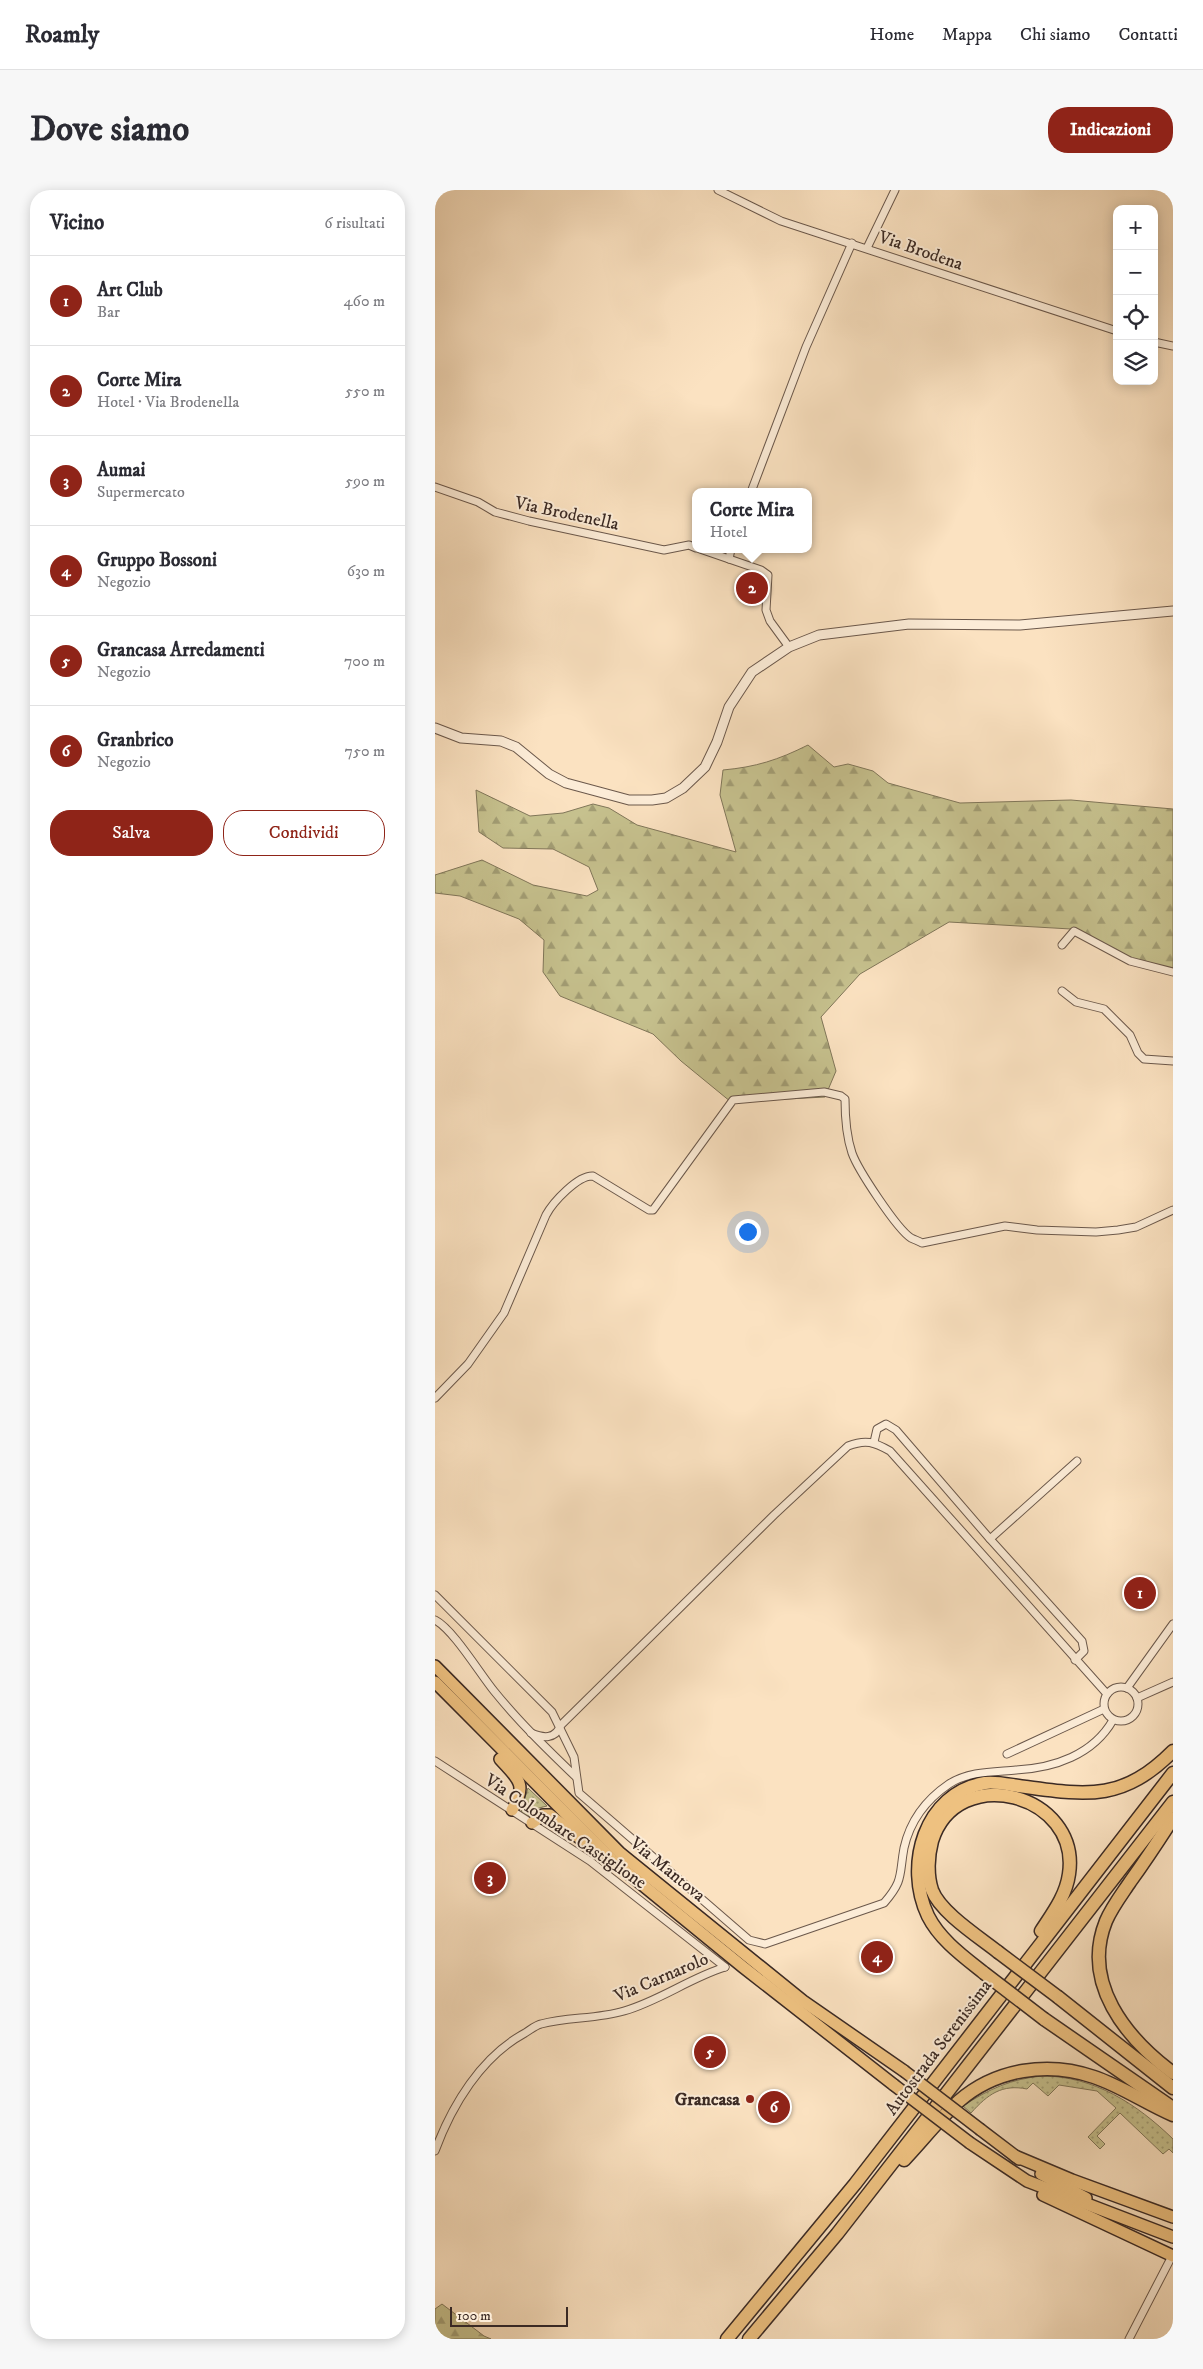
<!DOCTYPE html>
<html lang="it">
<head>
<meta charset="utf-8">
<style>
  :root { --surface:#fff; --page:#f7f7f7; --text:#2b2b33; --muted:#7c7c81; --line:#e1e1e2; --accent:#8f2418 }
  body { margin:0; font-family:"IM FELL DW Pica",serif; background:var(--page); color:var(--text) }
  .controls { position:absolute; right:15px; top:15px; display:grid; overflow:hidden; border-radius:10px; box-shadow:0 2px 12px #0003 }
  .controls button { width:45px; height:45px; display:grid; place-items:center; padding:0; border:0; border-bottom:1px solid var(--line); background:var(--surface); color:var(--text); font:25px sans-serif }
  .scale { position:absolute; left:15px; bottom:12px; width:118px; box-sizing:border-box; padding-left:5px; border:2px solid #3b2a24; border-top:0; font-size:14px; line-height:18px; white-space:nowrap; color:#3b2a24; -webkit-text-stroke:4px #fcecd7; paint-order:stroke }
  .you { position:absolute; left:312px; top:1041px; width:18px; height:18px; margin:-12px; border:4px solid #fff; border-radius:50%; background:#1a73e8; box-shadow:0 0 0 8px #1a73e833 }
  .badge { display:grid; place-items:center; width:32px; height:32px; border-radius:50%; background:var(--accent); color:#fff; font-size:16px; font-weight:700 }
  .pin { position:absolute; translate:-50% -50%; border:2px solid #fff; box-shadow:0 1px 5px #0006 }
  .popup { position:absolute; left:257px; top:298px; width:120px; height:65px; box-sizing:border-box; display:grid; place-content:center; border-radius:10px; background:var(--surface); filter:drop-shadow(0 1px 4px #0005); font-size:16px; white-space:nowrap; color:var(--muted) }
  .popup b { font-size:19px; color:var(--text) }
  .popup::after { content:''; position:absolute; left:50%; top:100%; margin-left:-10px; border:10px solid transparent; border-top-color:var(--surface) }
  .list { margin:0; padding:0; list-style:none }
  h2 { display:flex; justify-content:space-between; align-items:center; height:65px; margin:0; padding:0 20px; font-size:21px }
  h2 small { font-size:16px; font-weight:400; color:var(--muted) }
  .list li { display:grid; grid-template-columns:32px 1fr auto; gap:15px; align-items:center; box-sizing:border-box; height:90px; padding:0 20px; border-top:1px solid var(--line) }
  .list b { display:block; font-size:19px; white-space:nowrap }
  .list p { margin:0; font-size:16px; white-space:nowrap; color:var(--muted) }
  .list em { font-size:16px; font-style:normal; color:var(--muted) }
  .actions { display:flex; gap:10px; padding:15px 20px }
  .actions a { flex:1; padding:11px 0; border:1px solid var(--accent); border-radius:20px; text-align:center; font-size:18px; color:var(--accent) }
  .actions .main { background:var(--accent); color:#fff }
  .icon { flex:none; width:28px; height:28px; fill:none; stroke:currentColor; stroke-width:2; stroke-linecap:round; stroke-linejoin:round }
  .map { position:relative; flex:none; width:738px; height:2149px; overflow:hidden; border-radius:20px }
  header { display:flex; align-items:center; gap:30px; box-sizing:border-box; height:70px; padding:0 25px; background:var(--surface); border-bottom:1px solid var(--line) }
  header strong { font-size:24px }
  nav { display:flex; gap:28px; margin-inline-start:auto; font-size:18px }
  .intro { display:flex; align-items:center; justify-content:space-between; box-sizing:border-box; height:120px; padding:0 30px }
  h1 { margin:0; font-size:35px }
  .button { padding:12px 22px; border-radius:20px; background:var(--accent); color:#fff; font-size:18px; font-weight:700 }
  main { display:flex; gap:30px; padding:0 30px }
  aside { flex:1; background:var(--surface); border-radius:20px; box-shadow:0 2px 12px #0003 }
  .map>svg:first-child { display:block }
</style>
</head>
<body>
<header>
<strong>Roamly</strong>
<nav><a>Home</a><a>Mappa</a><a>Chi siamo</a><a>Contatti</a></nav>
</header>
<div class="intro"><h1>Dove siamo</h1><a class="button">Indicazioni</a></div>
<main>
<aside>
<h2>Vicino<small>6 risultati</small></h2>
<ul class="list">
<li><span class="badge">1</span><div><b>Art Club</b><p>Bar</p></div><em>460 m</em></li>
<li><span class="badge">2</span><div><b>Corte Mira</b><p>Hotel · Via Brodenella</p></div><em>550 m</em></li>
<li><span class="badge">3</span><div><b>Aumai</b><p>Supermercato</p></div><em>590 m</em></li>
<li><span class="badge">4</span><div><b>Gruppo Bossoni</b><p>Negozio</p></div><em>630 m</em></li>
<li><span class="badge">5</span><div><b>Grancasa Arredamenti</b><p>Negozio</p></div><em>700 m</em></li>
<li><span class="badge">6</span><div><b>Granbrico</b><p>Negozio</p></div><em>750 m</em></li>
</ul>
<div class="actions"><a class="main">Salva</a><a>Condividi</a></div>
</aside>
<div class="map">
<svg width="738" height="2149" viewBox="0 0 738 2149">
  <defs>
    <pattern id="grass-dots" width="8" height="8" patternUnits="userSpaceOnUse" patternTransform="scale(1.25)"><rect width="8" height="8" fill="#c6c18e"/><path d="M2 2h.1M6 6h.1" fill="none" stroke="#a29d74" stroke-width="1.8" stroke-linecap="round"/></pattern>
    <pattern id="forest-firs" width="22" height="20" patternUnits="userSpaceOnUse" patternTransform="scale(1.25)"><rect width="22" height="20" fill="#c6c18e"/><path d="M5 1l3.5 6h-7zM16 11l3.5 6h-7z" fill="#a29d74"/></pattern>
  </defs>
  <rect width="100%" height="100%" fill="#fbe2c1"/>
  <filter id="stains"><feTurbulence type="fractalNoise" baseFrequency=".004" numOctaves="4"/><feColorMatrix values="0 0 0 0 .2 0 0 0 0 .09 0 0 0 0 .02 0 0 0 .5 -.17"/></filter>
  <radialGradient id="worn" r=".72"><stop offset=".6" stop-color="#630" stop-opacity="0"/><stop offset="1" stop-color="#630" stop-opacity=".3"/></radialGradient>
  <g fill="url(#grass-dots)" stroke="#807659">
    <polygon points="93,1598 112,1616 104,1618 93,1626 87,1623 86,1620"/>
    <path d="M 607,1886 C 659,1886 702,1914 738,1949 L 738,1963 L 734,1959 L 728,1964 L 685,1923 L 662,1946 L 670,1954 L 665,1959 L 653,1947 L 681,1918 L 662,1901 L 624,1895 L 613,1906 L 598,1893 L 592,1899 C 567,1894 553,1904 536,1923 L 528,1916 C 554,1899 576,1889 607,1886 Z"/>
  </g>
  <g fill="url(#forest-firs)" stroke="#807659">
    <path d="M 373,555 L 399,577 L 413,574 L 438,581 L 453,593 L 525,613 L 636,610 L 738,619 L 738,782 L 700,772 L 636,739 L 514,732 L 425,784 L 386,827 L 401,881 L 390,907 L 296,912 L 246,871 L 218,844 L 125,806 L 108,782 L 109,750 L 84,729 L 25,706 L 0,703 L 0,685 L 47,670 L 98,695 L 152,706 L 163,700 L 154,677 L 118,659 L 68,658 L 44,642 L 41,600 L 95,626 L 128,623 L 158,614 L 174,618 L 202,635 L 301,662 L 285,605 L 288,580 C 321,577 343,570 373,555 Z"/>
    <polygon points="7,2114 49,2146 56,2149 0,2149 0,2119"/>
  </g>
  <g fill="none" stroke-linecap="round" stroke-linejoin="round">
    <g stroke="#6b584b" stroke-width="9">
      <g id="minor">
        <polyline points="283,0 346,31 682,141"/>
        <polyline points="432,58 460,0"/>
        <polyline points="719,152 738,156"/>
        <polyline points="0,297 43,312 60,322 94,331 229,360 254,355 261,358"/>
        <polyline points="316,302 371,157 417,53"/>
        <polyline points="265,359 326,380 333,385 331,420 335,431 354,457"/>
        <polyline points="294,369 296,359"/>
        <polyline points="627,755 639,741 695,771 738,782"/>
        <polyline points="627,801 641,812 669,819 695,845 703,863 709,869 738,871"/>
        <path d="M 0,1208 L 33,1174 L 69,1123 L 111,1025 C 118,1012 143,985 158,986 L 214,1020 L 218,1020 L 298,910 L 389,902 L 406,906 L 410,909 C 410,927 411,945 417,963 C 423,980 462,1039 476,1048 C 480,1050 484,1051 487,1053 L 570,1036 L 602,1040 L 661,1042 L 683,1040 L 701,1037 L 738,1020"/>
        <polyline points="439,1252 442,1239 451,1234 461,1240 555,1349 647,1451 649,1461 640,1470"/>
        <polyline points="555,1349 642,1271"/>
        <path d="M 0,1405 L 117,1522 L 139,1567 L 144,1603 L 314,1750 L 330,1754 L 449,1713 C 469,1690 464,1685 469,1658 C 475,1631 492,1609 514,1594 C 534,1581 559,1582 581,1580 C 619,1578 658,1565 678,1530"/>
        <path d="M 0,1430 C 18,1439 45,1484 59,1501 C 84,1532 113,1560 141,1587"/>
        <circle cx="686" cy="1514" r="17"/>
        <polyline points="692,1498 738,1434"/>
        <polyline points="702,1508 738,1492"/>
        <path d="M 96,1543 C 108,1548 120,1550 126,1535 L 339,1325 L 413,1256 C 431,1249 439,1252 455,1261 L 672,1504"/>
        <polyline points="572,1564 669,1519"/>
        <polyline points="0,1571 155,1671 290,1777"/>
        <path d="M 0,1961 C 17,1915 46,1867 90,1843 C 95,1840 101,1835 106,1834 C 133,1827 162,1829 189,1821 C 224,1811 255,1788 290,1777"/>
        <polyline points="694,2149 737,2066"/>
      </g>
    </g>
    <g stroke="#6b584b" stroke-width="11">
      <polyline id="tertiary" points="0,538 26,548 66,551 81,557 114,584 131,593 194,610 217,610 231,608 248,598 270,577 282,552 294,517 317,482 354,457 384,445 474,434 585,435 738,421"/>
    </g>
    <g stroke="#3b2a24" stroke-width="14">
      <g id="trunk">
        <polyline points="0,1476 185,1663 368,1811 469,1881"/>
        <polyline points="0,1492 177,1670 308,1777 459,1895"/>
        <path d="M 65,1569 C 83,1589 93,1594 77,1620"/>
        <polyline points="97,1633 108,1625 115,1625 147,1650"/>
        <polyline points="546,1940 584,1969"/>
        <polyline points="535,1953 592,1991 738,2047"/>
        <polyline points="580,1966 637,1990 738,2027"/>
        <polyline points="606,1984 651,2008"/>
        <polyline points="608,2005 738,2066"/>
      </g>
    </g>
    <g stroke="#3b2a24" stroke-width="15">
      <g id="motorway">
        <path d="M 738,1628 C 724,1650 710,1671 695,1692 C 687,1704 677,1717 671,1731 C 646,1793 691,1848 738,1883"/>
        <path d="M 563,1762 C 544,1747 505,1722 497,1700 C 492,1685 493,1666 497,1651 C 522,1571 646,1604 634,1684 C 631,1706 617,1724 606,1741"/>
        <path d="M 549,1783 C 529,1767 505,1750 493,1726 C 469,1676 489,1603 550,1593 C 562,1591 579,1596 591,1597 C 655,1606 689,1610 738,1561"/>
        <polyline points="623,1807 738,1898"/>
        <polyline points="609,1829 738,1918"/>
        <path d="M 469,1970 C 487,1951 504,1929 524,1911 C 561,1879 613,1871 659,1887 C 686,1896 712,1914 738,1925"/>
        <polyline points="292,2149 420,1994 738,1583"/>
        <polyline points="314,2149 402,2044 738,1612"/>
      </g>
    </g>
    <use href="#minor" stroke="#fcecd7" stroke-width="7"/>
    <use href="#tertiary" stroke="#fcecd7" stroke-width="9"/>
    <use href="#trunk" stroke="#eec180" stroke-width="11"/>
    <use href="#motorway" stroke="#eec180" stroke-width="12"/>
    <g stroke="#3b2a24" stroke-width="14" stroke-linecap="butt">
      <g id="trunk-bridge">
        <polyline points="469,1881 546,1940"/>
        <polyline points="459,1895 535,1953"/>
      </g>
    </g>
    <g stroke="#3b2a24" stroke-width="15" stroke-linecap="butt">
      <g id="motorway-bridge">
        <polyline points="563,1762 623,1807"/>
        <polyline points="549,1783 609,1829"/>
      </g>
    </g>
    <use href="#trunk-bridge" stroke="#eec180" stroke-width="11"/>
    <use href="#motorway-bridge" stroke="#eec180" stroke-width="12"/>
  </g>
  <circle fill="#8f2418" stroke="#fcecd7" stroke-width="2" cx="315" cy="1909" r="5"/>
  <g text-anchor="middle" stroke-width="4" stroke-linejoin="round" paint-order="stroke">
    <g font-size="18" fill="#3b2a24" stroke="#fcecd7">
      <text transform="translate(486 60) rotate(19)" y="6">Via Brodena</text>
      <text transform="translate(132 323) rotate(12)" y="6">Via Brodenella</text>
      <text transform="translate(131 1641) rotate(34)" y="6">Via Colombare Castiglione</text>
      <text transform="translate(233 1679) rotate(39)" y="6">Via Mantova</text>
      <text transform="translate(226 1787) rotate(-23)" y="6">Via Carnarolo</text>
      <text transform="translate(503 1857) rotate(-53)" y="6">Autostrada Serenissima</text>
    </g>
    <g font-size="18" font-weight="bold" fill="#3b2a24" stroke="#fcecd7" text-anchor="end">
      <text x="305" y="1915">Grancasa</text>
    </g>
  </g>
  <rect width="100%" height="100%" filter="url(#stains)"/>
  <rect width="100%" height="100%" fill="url(#worn)"/>
</svg>
<div class="controls">
<button>+</button>
<button>−</button>
<button><svg class="icon" aria-label="locate" viewBox="0 0 24 24"><circle cx="12" cy="12" r="6"/><path d="M12 2v4M12 18v4M2 12h4M18 12h4"/></svg></button>
<button><svg class="icon" aria-label="layers" viewBox="0 0 24 24"><path d="M12 4l9 5-9 5-9-5zM3 14l9 5 9-5"/></svg></button>
</div>
<div class="scale">100 m</div>
<div class="you"></div>
<div class="pin badge" style="left:705px;top:1403px">1</div>
<div class="pin badge" style="left:317px;top:398px">2</div>
<div class="popup"><b>Corte Mira</b>Hotel</div>
<div class="pin badge" style="left:55px;top:1688px">3</div>
<div class="pin badge" style="left:442px;top:1767px">4</div>
<div class="pin badge" style="left:275px;top:1862px">5</div>
<div class="pin badge" style="left:339px;top:1917px">6</div>
</div>
</main>
</body>
</html>
